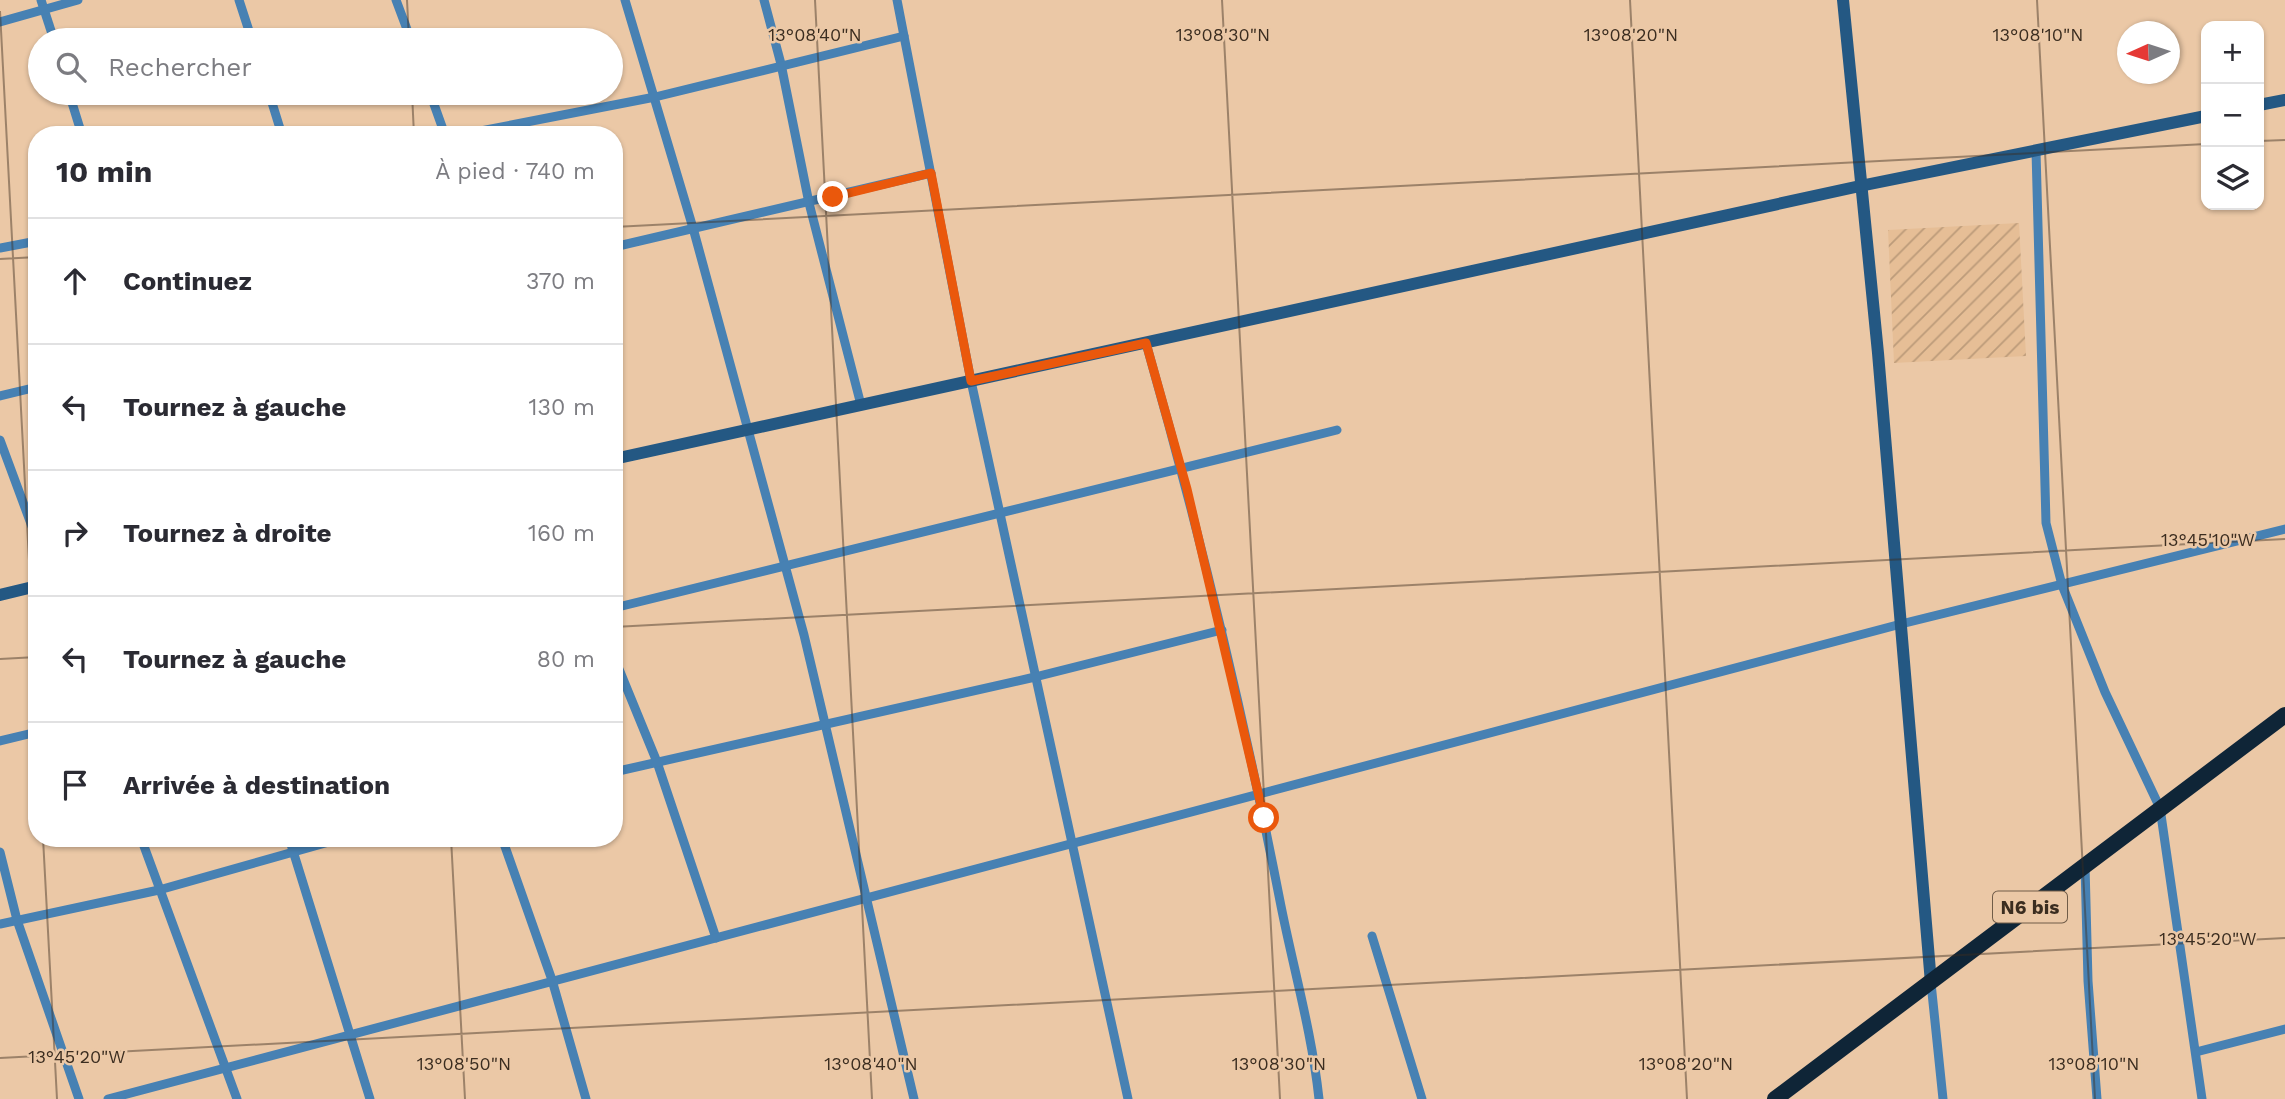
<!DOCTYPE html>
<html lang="fr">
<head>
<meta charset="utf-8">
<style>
  :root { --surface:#fff; --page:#f2f2f3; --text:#2b2b33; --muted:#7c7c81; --line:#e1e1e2 }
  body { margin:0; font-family:"Work Sans",sans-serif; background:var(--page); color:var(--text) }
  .controls { position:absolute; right:21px; top:21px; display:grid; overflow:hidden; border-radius:14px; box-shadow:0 2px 5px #0004 }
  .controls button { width:63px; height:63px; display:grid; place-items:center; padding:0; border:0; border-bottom:2px solid var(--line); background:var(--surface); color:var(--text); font:35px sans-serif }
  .compass { position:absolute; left:2117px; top:21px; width:63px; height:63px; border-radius:50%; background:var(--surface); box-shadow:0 2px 5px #0004; rotate:267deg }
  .stop { position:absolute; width:21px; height:21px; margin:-16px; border:5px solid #ea580c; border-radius:50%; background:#fff }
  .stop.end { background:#ea580c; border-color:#fff; box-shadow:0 2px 7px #0008 }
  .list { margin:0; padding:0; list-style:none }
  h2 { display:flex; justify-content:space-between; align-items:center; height:91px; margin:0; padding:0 28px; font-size:30px }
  h2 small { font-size:23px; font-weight:400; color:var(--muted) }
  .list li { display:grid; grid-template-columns:46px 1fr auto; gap:21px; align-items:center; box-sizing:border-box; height:126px; padding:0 28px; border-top:2px solid var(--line) }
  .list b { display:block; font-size:26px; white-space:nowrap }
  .list em { font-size:23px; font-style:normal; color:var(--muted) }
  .icon { flex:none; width:38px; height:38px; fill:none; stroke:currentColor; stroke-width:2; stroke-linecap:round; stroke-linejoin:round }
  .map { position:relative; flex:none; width:2285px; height:1099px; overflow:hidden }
  .search { position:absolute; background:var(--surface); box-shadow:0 2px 5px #0004; left:28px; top:28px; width:595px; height:77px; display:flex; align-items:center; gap:18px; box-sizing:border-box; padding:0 24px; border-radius:38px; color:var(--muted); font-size:26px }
  .panel { position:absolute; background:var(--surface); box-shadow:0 2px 5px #0004; left:28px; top:126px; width:595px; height:721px; border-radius:28px }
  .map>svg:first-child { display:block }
</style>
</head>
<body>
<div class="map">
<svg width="2285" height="1099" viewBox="0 0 2285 1099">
  <defs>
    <pattern id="industrial-furrows" width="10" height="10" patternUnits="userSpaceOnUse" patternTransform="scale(1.75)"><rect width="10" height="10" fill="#e6be96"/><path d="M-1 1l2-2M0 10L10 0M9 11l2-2" fill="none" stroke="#bc9b7a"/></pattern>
  </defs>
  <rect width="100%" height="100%" fill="#ebc8a6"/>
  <polygon fill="url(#industrial-furrows)" points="2019,223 2026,356 1894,363 1888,230"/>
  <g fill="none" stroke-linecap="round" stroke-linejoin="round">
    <g stroke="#4781b3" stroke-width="9">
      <polyline points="41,0 54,40"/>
      <polyline points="239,0 252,40"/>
      <polyline points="396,0 411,40"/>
      <polyline points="625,0 693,228 804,635 914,1099"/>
      <polyline points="764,0 781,64 809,203 861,405"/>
      <polyline points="897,0 971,381 1128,1099"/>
      <polyline points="0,22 78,0"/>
      <polyline points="69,93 82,135"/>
      <polyline points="269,93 282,135"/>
      <polyline points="430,93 445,135"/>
      <polyline points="460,135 655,97 904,36"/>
      <polyline points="2036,151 2046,523 2062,585 2105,692 2160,808 2202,1099"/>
      <polyline points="614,247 931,173"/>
      <polyline points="0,248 37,241"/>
      <path d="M 1146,343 C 1199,529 1244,716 1281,906 C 1294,971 1312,1033 1319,1099"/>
      <polyline points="0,396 37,387"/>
      <polyline points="0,440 37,540"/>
      <polyline points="614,608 1337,430"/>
      <polyline points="614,657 657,762 716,938"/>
      <polyline points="0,741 37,732"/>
      <polyline points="614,772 1035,677 1222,630"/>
      <polyline points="141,838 237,1099"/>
      <polyline points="289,838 370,1099"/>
      <polyline points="502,838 552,980 586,1099"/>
      <polyline points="0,852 17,920 79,1099"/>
      <polyline points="2085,865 2088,981 2097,1099"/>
      <polyline points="0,924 159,890 343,838"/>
      <polyline points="1372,936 1422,1099"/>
      <polyline points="1931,983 1943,1099"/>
      <polyline points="2196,1052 2285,1029"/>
      <polyline points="108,1099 1901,624 2285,529"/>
    </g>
    <g stroke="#245883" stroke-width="12">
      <polyline points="1843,0 1878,353 1931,983"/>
      <polyline points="2259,105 2285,100"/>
      <polyline points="614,459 1860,186 2206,116"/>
      <polyline points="0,595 37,586"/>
    </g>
    <polyline stroke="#0f2537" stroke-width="16" points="1775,1099 2285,715"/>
  </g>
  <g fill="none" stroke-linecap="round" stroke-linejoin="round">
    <polyline stroke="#ea580c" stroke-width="9" points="833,197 931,173 971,381 1146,343 1187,489 1264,818"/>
  </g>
  <path fill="none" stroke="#3b2d20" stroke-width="2" stroke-opacity="0.45" d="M 407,0 L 409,40M 815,0 L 872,1099M 1222,0 L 1280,1099M 1630,0 L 1687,1099M 2037,0 L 2095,1099M 0,11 L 37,712M 412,93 L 414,135M 2259,141 L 2285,140M 614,227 L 2206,144M 0,259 L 37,257M 614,627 L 2285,539M 0,659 L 37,657M 43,838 L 57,1099M 451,838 L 465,1099M 0,1058 L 2285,938"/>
  <g text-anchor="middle" stroke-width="5" stroke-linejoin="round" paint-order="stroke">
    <rect fill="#ebc8a6" stroke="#705c48" stroke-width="2" x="1993" y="891.5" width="74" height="31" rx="5"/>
    <g font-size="19" font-weight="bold" fill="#3b2d20">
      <text x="2030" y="914">N6 bis</text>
    </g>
  </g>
  <g font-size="18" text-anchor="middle" fill="#3b2d20" stroke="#ebc8a6" stroke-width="5" stroke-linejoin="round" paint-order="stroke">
    <text x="815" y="41">13°08'40"N</text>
    <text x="1223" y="41">13°08'30"N</text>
    <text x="1631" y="41">13°08'20"N</text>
    <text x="2038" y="41">13°08'10"N</text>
    <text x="2208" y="546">13°45'10"W</text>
    <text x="2208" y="945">13°45'20"W</text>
    <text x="77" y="1063">13°45'20"W</text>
    <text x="464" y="1070">13°08'50"N</text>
    <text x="871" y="1070">13°08'40"N</text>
    <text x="1279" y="1070">13°08'30"N</text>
    <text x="1686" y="1070">13°08'20"N</text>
    <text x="2094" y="1070">13°08'10"N</text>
  </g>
</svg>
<div class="controls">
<button>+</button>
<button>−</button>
<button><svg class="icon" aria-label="layers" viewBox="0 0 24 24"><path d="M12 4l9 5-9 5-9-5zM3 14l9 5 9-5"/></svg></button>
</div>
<svg class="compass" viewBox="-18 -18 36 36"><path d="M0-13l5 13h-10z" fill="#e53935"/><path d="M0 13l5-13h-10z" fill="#7c7c81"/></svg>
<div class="stop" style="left:1264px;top:818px"></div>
<div class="stop end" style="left:833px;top:197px"></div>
<div class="search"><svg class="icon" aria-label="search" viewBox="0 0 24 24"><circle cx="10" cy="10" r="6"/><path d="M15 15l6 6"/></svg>Rechercher</div>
<section class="panel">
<h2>10 min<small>À pied · 740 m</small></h2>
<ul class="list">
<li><svg class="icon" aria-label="ahead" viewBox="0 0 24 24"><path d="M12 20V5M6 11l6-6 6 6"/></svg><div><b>Continuez</b></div><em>370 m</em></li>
<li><svg class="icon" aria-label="left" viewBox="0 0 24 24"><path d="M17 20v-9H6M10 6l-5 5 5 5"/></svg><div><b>Tournez à gauche</b></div><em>130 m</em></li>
<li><svg class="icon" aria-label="right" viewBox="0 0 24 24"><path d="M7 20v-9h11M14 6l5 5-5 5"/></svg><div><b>Tournez à droite</b></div><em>160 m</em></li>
<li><svg class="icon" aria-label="left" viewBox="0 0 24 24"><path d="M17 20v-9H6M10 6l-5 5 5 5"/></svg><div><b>Tournez à gauche</b></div><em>80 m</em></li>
<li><svg class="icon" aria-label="arrive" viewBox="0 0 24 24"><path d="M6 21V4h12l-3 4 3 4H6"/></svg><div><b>Arrivée à destination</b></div></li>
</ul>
</section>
</div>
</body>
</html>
